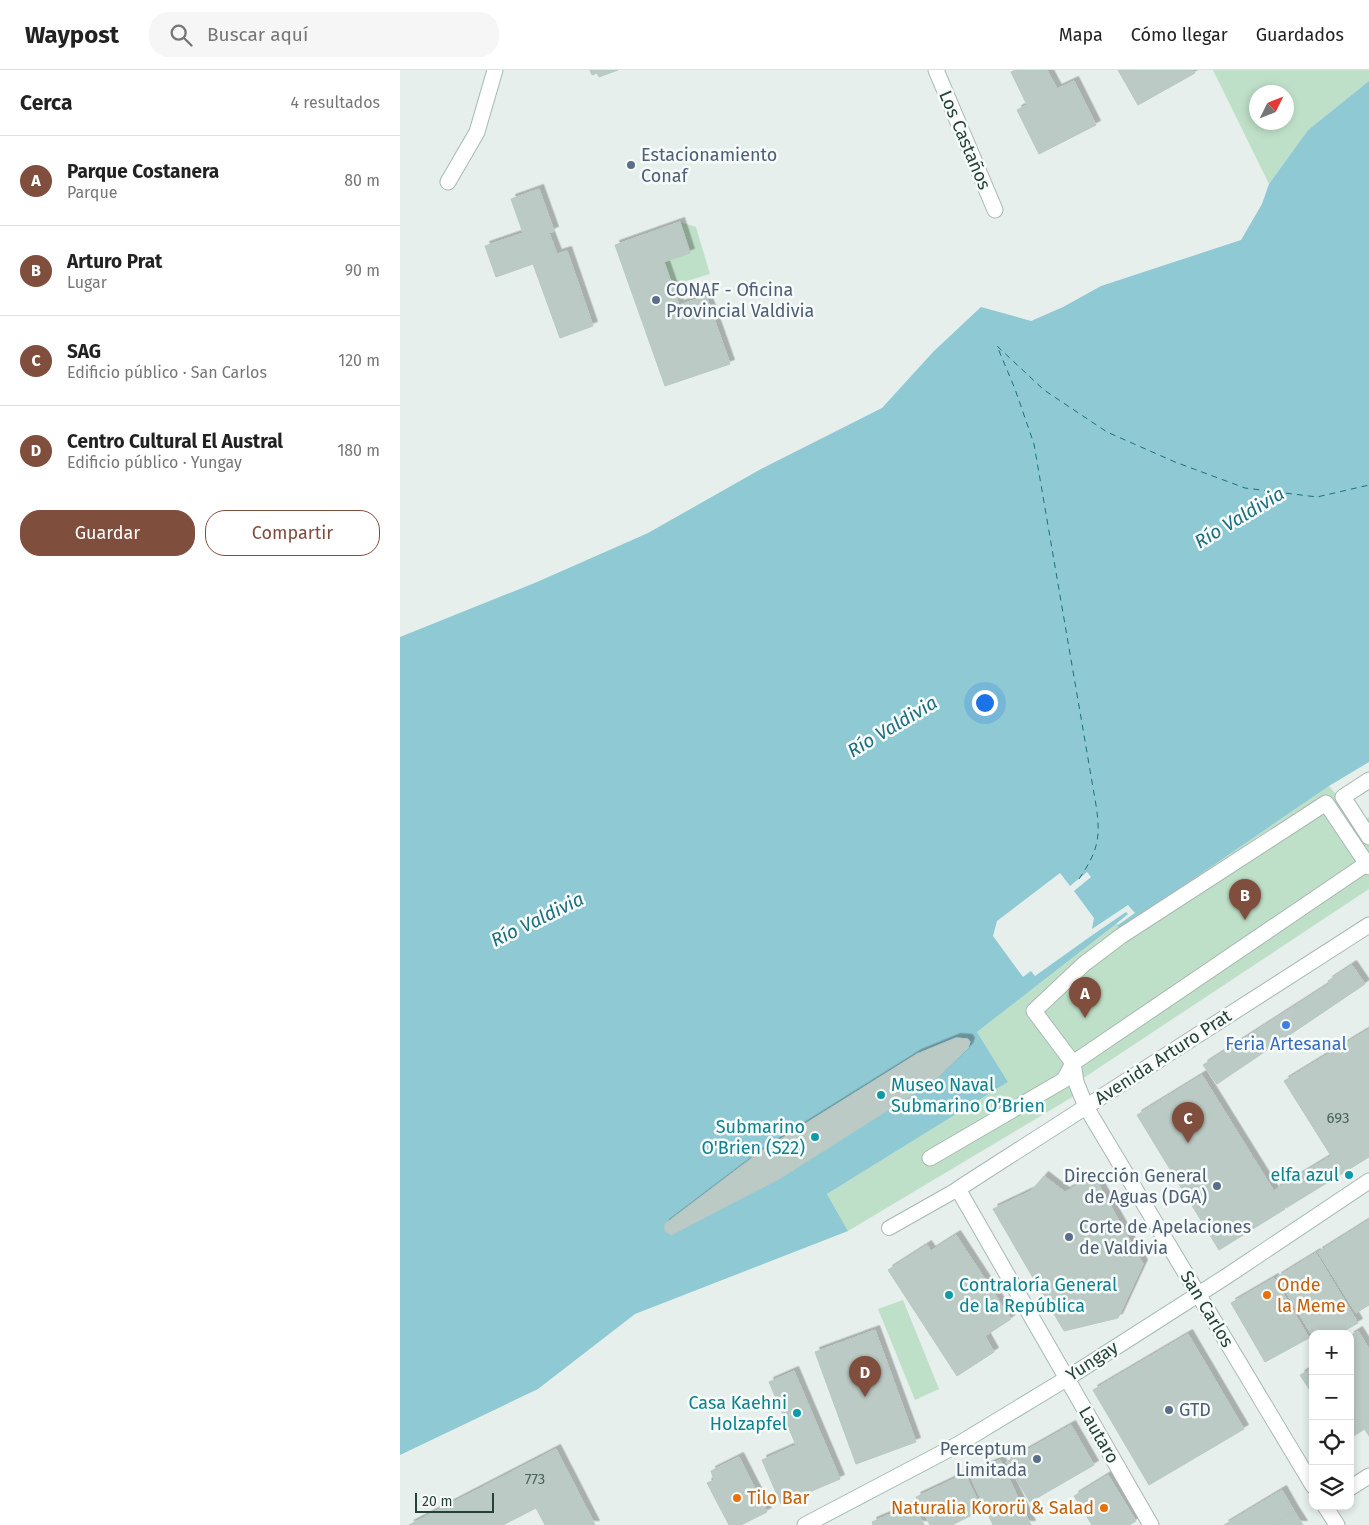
<!DOCTYPE html>
<html lang="es">
<head>
<meta charset="utf-8">
<style>
  :root { --surface:#fff; --page:#f6f6f6; --text:#222; --muted:#767676; --line:#e0e0e0; --accent:#804e3d }
  body { margin:0; font-family:"Fira Sans",sans-serif; background:var(--page); color:var(--text) }
  .controls { position:absolute; right:15px; bottom:15px; display:grid; overflow:hidden; border-radius:10px; box-shadow:0 2px 8px #0003 }
  .controls button { width:45px; height:45px; display:grid; place-items:center; padding:0; border:0; border-bottom:1px solid var(--line); background:var(--surface); color:var(--text); font:25px sans-serif }
  .compass { position:absolute; left:849px; top:15px; width:45px; height:45px; border-radius:50%; background:var(--surface); box-shadow:0 2px 8px #0003; rotate:47deg }
  .scale { position:absolute; left:15px; bottom:12px; width:79px; box-sizing:border-box; padding-left:5px; border:2px solid #24423a; border-top:0; font-size:14px; line-height:18px; white-space:nowrap; color:#24423a; -webkit-text-stroke:4px #f7fbf9; paint-order:stroke }
  .you { position:absolute; left:584px; top:632px; width:18px; height:18px; margin:-12px; border:4px solid #fff; border-radius:50%; background:#1a73e8; box-shadow:0 0 0 8px #1a73e833 }
  .badge { display:grid; place-items:center; width:32px; height:32px; border-radius:50%; background:var(--accent); color:#fff; font-size:16px; font-weight:700 }
  .pin { position:absolute; translate:-50% -41px; filter:drop-shadow(0 1px 2px #0008) }
  .pin::after { content:''; position:absolute; top:26px; width:18px; height:15px; background:inherit; clip-path:polygon(0 0,100% 0,50% 100%) }
  .list { margin:0; padding:0; list-style:none }
  h2 { display:flex; justify-content:space-between; align-items:center; height:65px; margin:0; padding:0 20px; font-size:21px }
  h2 small { font-size:16px; font-weight:400; color:var(--muted) }
  .list li { display:grid; grid-template-columns:32px 1fr auto; gap:15px; align-items:center; box-sizing:border-box; height:90px; padding:0 20px; border-top:1px solid var(--line) }
  .list b { display:block; font-size:19px; white-space:nowrap }
  .list p { margin:0; font-size:16px; white-space:nowrap; color:var(--muted) }
  .list em { font-size:16px; font-style:normal; color:var(--muted) }
  .actions { display:flex; gap:10px; padding:15px 20px }
  .actions a { flex:1; padding:11px 0; border:1px solid var(--accent); border-radius:20px; text-align:center; font-size:18px; color:var(--accent) }
  .actions .main { background:var(--accent); color:#fff }
  .icon { flex:none; width:28px; height:28px; fill:none; stroke:currentColor; stroke-width:2; stroke-linecap:round; stroke-linejoin:round }
  .map { position:relative; flex:none; width:969px; height:1455px; overflow:hidden }
  header { display:flex; align-items:center; gap:30px; box-sizing:border-box; height:70px; padding:0 25px; background:var(--surface); border-bottom:1px solid var(--line) }
  header strong { font-size:24px }
  nav { display:flex; gap:28px; margin-inline-start:auto; font-size:18px }
  .search { width:350px; height:45px; background:var(--page); display:flex; align-items:center; gap:12px; box-sizing:border-box; padding:0 18px; border-radius:20px; color:var(--muted); font-size:19px }
  main { display:flex }
  aside { flex:1; background:var(--surface) }
  .map>svg:first-child { display:block }
</style>
</head>
<body>
<header>
<strong>Waypost</strong>
<div class="search"><svg class="icon" aria-label="search" viewBox="0 0 24 24"><circle cx="10" cy="10" r="6"/><path d="M15 15l6 6"/></svg>Buscar aquí</div>
<nav><a>Mapa</a><a>Cómo llegar</a><a>Guardados</a></nav>
</header>
<main>
<aside>
<h2>Cerca<small>4 resultados</small></h2>
<ul class="list">
<li><span class="badge">A</span><div><b>Parque Costanera</b><p>Parque</p></div><em>80 m</em></li>
<li><span class="badge">B</span><div><b>Arturo Prat</b><p>Lugar</p></div><em>90 m</em></li>
<li><span class="badge">C</span><div><b>SAG</b><p>Edificio público · San Carlos</p></div><em>120 m</em></li>
<li><span class="badge">D</span><div><b>Centro Cultural El Austral</b><p>Edificio público · Yungay</p></div><em>180 m</em></li>
</ul>
<div class="actions"><a class="main">Guardar</a><a>Compartir</a></div>
</aside>
<div class="map">
<svg width="969" height="1455" viewBox="0 0 969 1455">
  <defs>
    <filter id="shadow"><feDropShadow dx="4.5" dy="-4.5" stdDeviation="0" flood-color="#0004"/></filter>
  </defs>
  <rect width="100%" height="100%" fill="#e6efeb"/>
  <g fill="#bfe0c8" fill-rule="evenodd">
    <path d="M 813,0 L 969,0 L 969,11 L 908,60 L 869,114 ZM 856,22 L 886,22 L 886,52 L 856,52 Z"/>
    <polygon points="280,152 296,157 310,204 273,215 264,192 290,183"/>
    <polygon points="929,716 961,752 969,747 969,819 679,1011 684,1020 448,1161 427,1124 608,1012 577,962 716,854 720,858"/>
    <polygon points="503,1230 539,1319 515,1330 478,1239"/>
  </g>
  <polygon fill="#8ec9d4" points="969,11 969,692 929,716 720,859 716,854 577,962 608,1012 427,1124 448,1161 235,1244 138,1319 0,1385 0,567 137,512 248,463 361,399 482,338 534,281 581,237 631,251 663,237 701,216 841,170 862,134 869,114 908,60"/>
  <polygon fill="#e6efeb" points="687,802 691,807 674,821 694,848 692,859 728,835 735,843 718,855 716,854 728,844 726,842 691,866 635,906 631,901 623,907 593,866 597,851 660,803 670,816"/>
  <g fill="none" stroke-linecap="round" stroke-linejoin="round">
    <path stroke="#1c6f80" stroke-width="1" stroke-dasharray="6 5" stroke-linecap="butt" d="M 679,809 C 698,781 701,768 696,735 L 634,374 L 615,319 L 597,276 L 644,320 L 707,362 L 775,392 L 845,418 L 917,427 L 969,415"/>
  </g>
  <g fill="#bbcac4" stroke="#b8c9c2" filter="url(#shadow)">
    <polygon points="190,0 218,0 199,7 197,3 192,5"/>
    <polygon points="616,0 647,0 657,19 674,11 696,55 639,84 617,40 627,35 611,2"/>
    <polygon points="718,0 793,0 795,3 738,35"/>
    <polygon points="139,119 154,161 149,163 157,184 167,181 193,256 160,268 133,194 96,207 85,176 123,163 111,129"/>
    <polygon points="280,152 290,183 264,192 279,235 306,226 330,294 265,316 215,175"/>
    <polygon points="952,895 965,914 817,1014 803,995 929,914 928,911"/>
    <polygon points="969,959 969,1087 886,1138 875,1120 931,1086 884,1011"/>
    <polygon points="556,968 568,969 570,972 568,978 534,1011 379,1109 271,1165 265,1161 265,1154 360,1082 517,984"/>
    <polygon points="802,1005 885,1139 819,1180 737,1045"/>
    <polygon points="644,1106 665,1122 694,1106 743,1194 718,1248 664,1261 593,1139 631,1121"/>
    <polygon points="969,1150 969,1235 956,1243 918,1182"/>
    <polygon points="556,1165 611,1249 585,1266 594,1282 557,1306 488,1200 527,1175 531,1181"/>
    <polygon points="916,1183 958,1253 939,1264 913,1264 913,1267 877,1207"/>
    <polygon points="874,1208 909,1268 865,1292 831,1233"/>
    <polygon points="475,1260 516,1372 456,1394 415,1282"/>
    <polygon points="958,1261 969,1279 969,1366 950,1336 950,1266"/>
    <polygon points="788,1264 844,1359 749,1415 693,1320"/>
    <polygon points="913,1298 913,1325 900,1305"/>
    <polygon points="394,1301 440,1409 381,1434 362,1390 396,1375 369,1312"/>
    <polygon points="950,1336 965,1359 950,1368"/>
    <polygon points="671,1355 694,1395 630,1432 606,1392"/>
    <polygon points="156,1379 195,1455 145,1455 136,1438 103,1455 9,1455"/>
    <polygon points="339,1387 367,1442 341,1455 329,1455 307,1413 314,1410 311,1401"/>
    <polygon points="600,1390 631,1455 593,1455 569,1404"/>
    <polygon points="565,1404 582,1440 552,1455 530,1455 516,1427"/>
    <polygon points="708,1405 736,1451 729,1455 692,1455 674,1426"/>
    <polygon points="882,1420 894,1441 870,1455 824,1455"/>
    <polygon points="514,1434 524,1455 473,1455 472,1452"/>
    <polygon points="894,1441 903,1455 870,1455"/>
  </g>
  <g fill="none" stroke-linecap="round" stroke-linejoin="round">
    <g stroke="#a8b8b2" stroke-width="16">
      <polyline id="service" points="489,1158 558,1119"/>
    </g>
    <g stroke="#a8b8b2" stroke-width="17">
      <g id="pedestrian">
        <polyline points="969,710 943,727 969,767"/>
        <polyline points="686,1037 676,1012 673,993 969,792"/>
        <polyline points="530,1088 664,1010 673,993 634,941 684,894 721,866 926,733 969,797"/>
      </g>
    </g>
    <g stroke="#a8b8b2" stroke-width="17">
      <g id="minor">
        <polyline points="536,0 595,140"/>
        <polyline points="48,112 77,62 95,0"/>
        <polyline points="686,1037 913,1416"/>
        <polyline points="950,1418 969,1406"/>
        <polyline points="925,1436 937,1455"/>
        <polyline points="751,1455 558,1119 969,855"/>
      </g>
    </g>
    <g stroke="#a4bbb3" stroke-width="17">
      <polyline id="secondary" points="405,1455 557,1375 666,1309 827,1206 969,1111"/>
    </g>
    <use href="#service" stroke="#fff" stroke-width="14"/>
    <use href="#pedestrian" stroke="#fff" stroke-width="15"/>
    <use href="#minor" stroke="#fff" stroke-width="15"/>
    <use href="#secondary" stroke="#fff" stroke-width="15"/>
  </g>
  <g fill="#5c6f8a" stroke="#f7fbf9" stroke-width="2">
    <circle cx="231" cy="95" r="5"/>
    <circle cx="256" cy="230" r="5"/>
    <circle cx="817" cy="1116" r="5"/>
    <circle cx="669" cy="1167" r="5"/>
    <circle cx="769" cy="1340" r="5"/>
    <circle cx="637" cy="1389" r="5"/>
  </g>
  <circle fill="#3f7fe0" stroke="#f7fbf9" stroke-width="2" cx="886" cy="955" r="5"/>
  <g fill="#0f9aa8" stroke="#f7fbf9" stroke-width="2">
    <circle cx="481" cy="1025" r="5"/>
    <circle cx="415" cy="1067" r="5"/>
    <circle cx="949" cy="1105" r="5"/>
    <circle cx="549" cy="1225" r="5"/>
    <circle cx="397" cy="1343" r="5"/>
  </g>
  <g fill="#e8710a" stroke="#f7fbf9" stroke-width="2">
    <circle cx="867" cy="1225" r="5"/>
    <circle cx="337" cy="1428" r="5"/>
    <circle cx="704" cy="1438" r="5"/>
  </g>
  <g text-anchor="middle" stroke-width="5" stroke-linejoin="round" paint-order="stroke">
    <g font-size="15" fill="#4a645c">
      <text x="938" y="1053">693</text>
      <text x="135" y="1414">773</text>
    </g>
    <g font-size="18" fill="#24423a" stroke="#f7fbf9">
      <text transform="translate(565 70) rotate(67)" y="6">Los Castaños</text>
      <text transform="translate(763 987) rotate(-33)" y="6">Avenida Arturo Prat</text>
      <text transform="translate(807 1239) rotate(59)" y="6">San Carlos</text>
      <text transform="translate(692 1291) rotate(-33)" y="6">Yungay</text>
      <text transform="translate(699 1365) rotate(60)" y="6">Lautaro</text>
    </g>
    <g font-size="18" fill="#4e5e75" stroke="#f7fbf9" text-anchor="start">
      <text x="241" y="91">Estacionamiento<tspan x="241" dy="21">Conaf</tspan></text>
      <text x="266" y="226">CONAF - Oficina<tspan x="266" dy="21">Provincial Valdivia</tspan></text>
      <text x="807" y="1112" text-anchor="end">Dirección General<tspan x="807" dy="21">de Aguas (DGA)</tspan></text>
      <text x="679" y="1163">Corte de Apelaciones<tspan x="679" dy="21">de Valdivia</tspan></text>
      <text x="779" y="1346">GTD</text>
      <text x="627" y="1385" text-anchor="end">Perceptum<tspan x="627" dy="21">Limitada</tspan></text>
    </g>
    <g font-size="18" fill="#366cbe" stroke="#f7fbf9">
      <text x="886" y="980">Feria Artesanal</text>
    </g>
    <g font-size="18" fill="#0d838f" stroke="#f7fbf9" text-anchor="end">
      <text x="491" y="1021" text-anchor="start">Museo Naval<tspan x="491" dy="21">Submarino O’Brien</tspan></text>
      <text x="405" y="1063">Submarino<tspan x="405" dy="21">O'Brien (S22)</tspan></text>
      <text x="939" y="1111">elfa azul</text>
      <text x="559" y="1221" text-anchor="start">Contraloría General<tspan x="559" dy="21">de la República</tspan></text>
      <text x="387" y="1339">Casa Kaehni<tspan x="387" dy="21">Holzapfel</tspan></text>
    </g>
    <g font-size="18" fill="#c56008" stroke="#f7fbf9" text-anchor="start">
      <text x="877" y="1221">Onde<tspan x="877" dy="21">la Meme</tspan></text>
      <text x="347" y="1434">Tilo Bar</text>
      <text x="694" y="1444" text-anchor="end">Naturalia Kororü &amp; Salad</text>
    </g>
    <g font-size="19" font-style="italic" fill="#1c6f80" stroke="#f7fbf9">
      <text transform="translate(839 447) rotate(-31)" y="7">Río Valdivia</text>
      <text transform="translate(492 656) rotate(-31)" y="7">Río Valdivia</text>
      <text transform="translate(137 849) rotate(-26)" y="7">Río Valdivia</text>
    </g>
  </g>
</svg>
<div class="controls">
<button>+</button>
<button>−</button>
<button><svg class="icon" aria-label="locate" viewBox="0 0 24 24"><circle cx="12" cy="12" r="6"/><path d="M12 2v4M12 18v4M2 12h4M18 12h4"/></svg></button>
<button><svg class="icon" aria-label="layers" viewBox="0 0 24 24"><path d="M12 4l9 5-9 5-9-5zM3 14l9 5 9-5"/></svg></button>
</div>
<svg class="compass" viewBox="-18 -18 36 36"><path d="M0-13l5 13h-10z" fill="#e53935"/><path d="M0 13l5-13h-10z" fill="#767676"/></svg>
<div class="scale">20 m</div>
<div class="you"></div>
<div class="pin badge" style="left:685px;top:948px">A</div>
<div class="pin badge" style="left:845px;top:850px">B</div>
<div class="pin badge" style="left:788px;top:1073px">C</div>
<div class="pin badge" style="left:465px;top:1327px">D</div>
</div>
</main>
</body>
</html>
